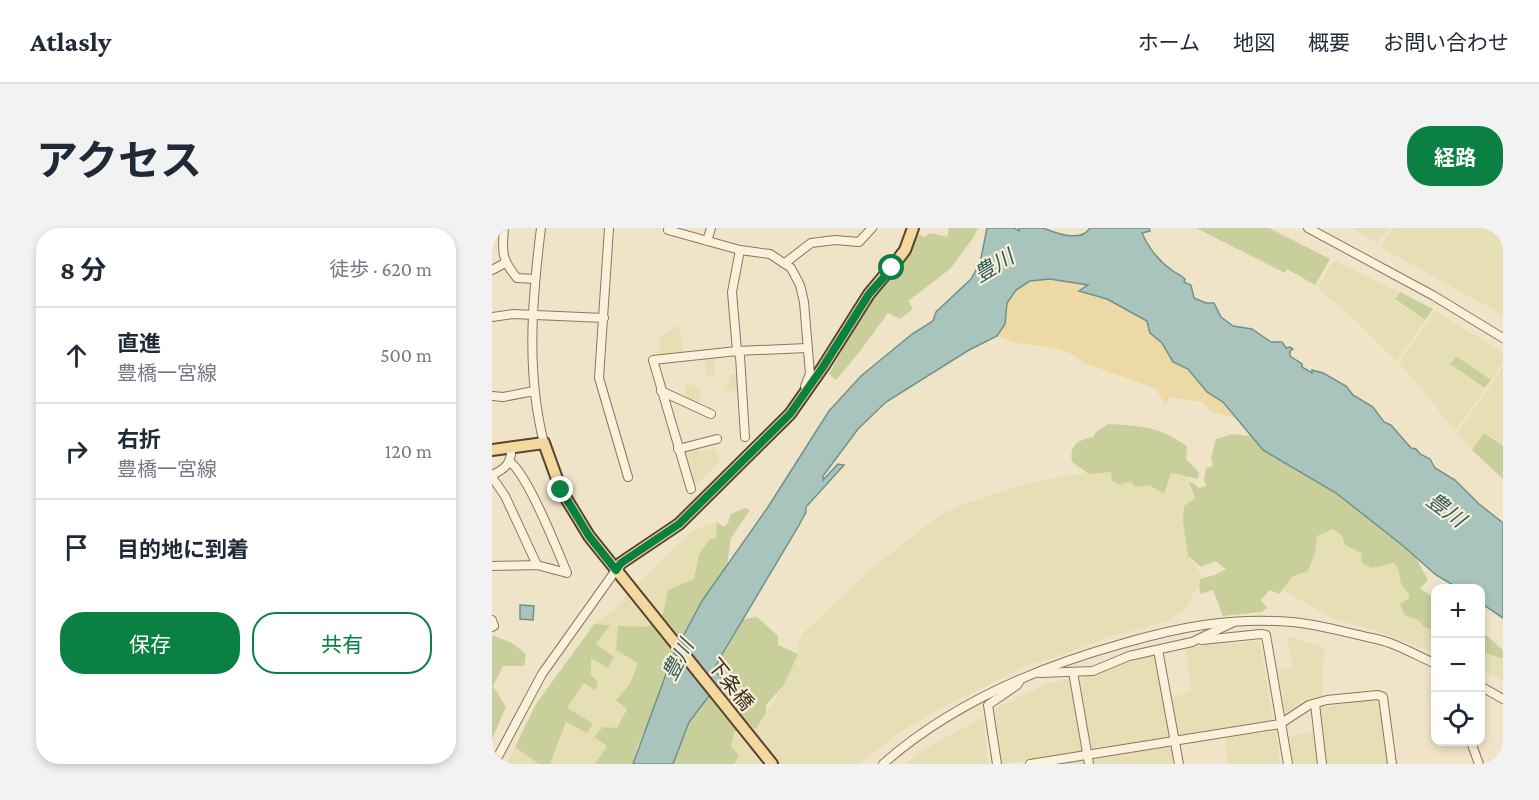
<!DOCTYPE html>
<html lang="ja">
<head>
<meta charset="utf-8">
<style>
  :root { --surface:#fff; --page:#f2f2f3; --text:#1f2937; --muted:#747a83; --line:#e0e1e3; --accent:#0b8043 }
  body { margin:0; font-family:"Crimson Pro","Noto Sans JP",serif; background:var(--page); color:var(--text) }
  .controls { position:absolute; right:18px; bottom:18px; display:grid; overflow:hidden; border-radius:12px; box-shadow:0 3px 9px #0003 }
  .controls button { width:54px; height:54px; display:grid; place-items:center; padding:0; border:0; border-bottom:2px solid var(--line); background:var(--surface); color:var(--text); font:30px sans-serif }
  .stop { position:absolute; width:18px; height:18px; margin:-14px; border:4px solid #0b8043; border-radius:50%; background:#fff }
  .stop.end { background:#0b8043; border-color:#fff; box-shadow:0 2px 6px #0008 }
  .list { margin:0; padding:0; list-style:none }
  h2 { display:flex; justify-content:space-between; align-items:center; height:78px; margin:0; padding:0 24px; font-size:26px }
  h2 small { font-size:20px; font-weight:400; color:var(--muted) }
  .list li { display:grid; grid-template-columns:39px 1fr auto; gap:18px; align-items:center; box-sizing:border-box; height:96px; padding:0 24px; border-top:2px solid var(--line) }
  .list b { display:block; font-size:22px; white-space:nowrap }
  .list p { margin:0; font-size:20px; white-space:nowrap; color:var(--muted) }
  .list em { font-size:20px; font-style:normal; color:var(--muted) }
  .actions { display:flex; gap:12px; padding:18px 24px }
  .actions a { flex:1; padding:14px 0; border:2px solid var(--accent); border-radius:24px; text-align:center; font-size:21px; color:var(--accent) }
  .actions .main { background:var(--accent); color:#fff }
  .icon { flex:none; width:33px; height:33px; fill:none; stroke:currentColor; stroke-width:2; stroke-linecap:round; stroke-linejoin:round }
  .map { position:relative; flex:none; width:1011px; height:536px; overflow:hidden; border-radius:24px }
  header { display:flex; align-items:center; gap:36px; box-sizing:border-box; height:84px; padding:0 30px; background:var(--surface); border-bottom:2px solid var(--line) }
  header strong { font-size:28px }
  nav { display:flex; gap:33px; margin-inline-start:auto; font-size:21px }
  .intro { display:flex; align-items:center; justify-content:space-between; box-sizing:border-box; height:144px; padding:0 36px }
  h1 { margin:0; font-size:42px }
  .button { padding:15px 27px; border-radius:24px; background:var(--accent); color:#fff; font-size:21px; font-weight:700 }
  main { display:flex; gap:36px; padding:0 36px }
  aside { flex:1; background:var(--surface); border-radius:24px; box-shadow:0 3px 9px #0003 }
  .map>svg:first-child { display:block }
</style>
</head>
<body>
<header>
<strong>Atlasly</strong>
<nav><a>ホーム</a><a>地図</a><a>概要</a><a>お問い合わせ</a></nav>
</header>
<div class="intro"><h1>アクセス</h1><a class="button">経路</a></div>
<main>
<aside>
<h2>8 分<small>徒歩 · 620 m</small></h2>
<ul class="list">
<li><svg class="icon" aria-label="ahead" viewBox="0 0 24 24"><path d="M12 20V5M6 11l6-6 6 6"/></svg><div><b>直進</b><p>豊橋一宮線</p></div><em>500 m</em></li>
<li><svg class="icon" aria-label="right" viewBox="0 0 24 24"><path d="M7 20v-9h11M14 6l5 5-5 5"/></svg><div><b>右折</b><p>豊橋一宮線</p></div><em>120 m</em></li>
<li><svg class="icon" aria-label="arrive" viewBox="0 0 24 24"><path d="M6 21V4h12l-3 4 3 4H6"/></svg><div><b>目的地に到着</b></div></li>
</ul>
<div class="actions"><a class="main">保存</a><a>共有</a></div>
</aside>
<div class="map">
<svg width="1011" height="536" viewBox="0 0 1011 536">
  <rect width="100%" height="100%" fill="#f0e4c8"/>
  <g fill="#e6deb5">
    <polygon points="860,0 896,0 887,13 884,14"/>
    <polygon points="902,0 994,0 1011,12 1011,87 890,20 890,17"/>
    <polygon points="844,33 907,64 902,72 933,93 905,133 857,86 826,61 826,58 840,35"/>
    <polygon points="943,83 1011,125 1011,134 999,152 964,127 958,136 993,161 963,203 925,155 907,135"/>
    <polygon points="187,97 192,126 165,129 163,128 162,124 169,123 167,109"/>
    <polygon points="223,127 223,149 217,149 213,144 213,128"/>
    <polygon points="1011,139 1011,215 1010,216 992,204 980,221 965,205"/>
    <polygon points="247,145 249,164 232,162 233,155 237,155 237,147"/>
    <polygon points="193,155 209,160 206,179 193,172"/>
    <polygon points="205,218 207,224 223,220 228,233 201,259 189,222"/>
    <polygon points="619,244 638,253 657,257 665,263 674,263 676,250 679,245 695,249 697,260 703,270 691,293 696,328 709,346 707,359 700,367 699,373 694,381 674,394 613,410 578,424 536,437 450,480 411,502 367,536 242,536 247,528 239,518 242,505 256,495 263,500 274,485 292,457 306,426 306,416 311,405 384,337 447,288 466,278 537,255 579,247"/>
    <polygon points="225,294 224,311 207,326 202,351 177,362 171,386 155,399 146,435 138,456 125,472 135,481 125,500 102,509 115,518 103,536 58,536 75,494 101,494 75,480 92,455 103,461 106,454 99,447 98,429 122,429 104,416 117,397 102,396 123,381 132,369 201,302"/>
    <polygon points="841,301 850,308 853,317 869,325 880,340 902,335 905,339 917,364 917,370 931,398 943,404 943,425 888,404 841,391 790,361 800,348 811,343 823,325 825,308"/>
    <polygon points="794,408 832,419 830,470 789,492 784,442 802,439"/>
    <polygon points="768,413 781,493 686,509 680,469 699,464 694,419"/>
    <polygon points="988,423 1011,431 1011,452 989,442"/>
    <polygon points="661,425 678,511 599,520 586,452"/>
    <polygon points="580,451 593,524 510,536 502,481 557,455"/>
    <polygon points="888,470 895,536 797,536 792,509 825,503 827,480"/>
    <polygon points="491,489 496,536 414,536 426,525"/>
    <polygon points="784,503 788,536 735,536 733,509"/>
    <polygon points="681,516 684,536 558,536"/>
    <polygon points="23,519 47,536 15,536"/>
  </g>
  <g fill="#c9cf9b">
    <polygon points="457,0 486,0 481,10 458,41 416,73 421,81 408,91 396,85 369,122 344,152 337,146 356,111 365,86 424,5 432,9 438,5 455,9"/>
    <polygon points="704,0 777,0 838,31 823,57 795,41 793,45"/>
    <polygon points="908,64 941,81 933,92 903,71"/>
    <polygon points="964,128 999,152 993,160 958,136"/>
    <path d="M 616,196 C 650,198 666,198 695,218 L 694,231 L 707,244 L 706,251 L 679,245 L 672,266 L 657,257 L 644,259 L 638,253 L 628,257 L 620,253 L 619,244 L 597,246 L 580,234 C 577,217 586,212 601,209 L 604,204 Z"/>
    <polygon points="992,205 1010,217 1011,216 1011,251 980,222"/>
    <path d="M 740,206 L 759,208 L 771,222 L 844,265 L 910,317 L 923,328 L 936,352 L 928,361 L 943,370 L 943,404 L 931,398 L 928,393 L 913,387 L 908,376 L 917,370 L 917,365 C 902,352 912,346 902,335 L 880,340 L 870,335 L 869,325 L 853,317 L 850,308 L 841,301 L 825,308 L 823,325 L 816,343 L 801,348 L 787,366 L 778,362 L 769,372 L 775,380 L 769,384 L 731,388 L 721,362 L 709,366 L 707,359 L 708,351 L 723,347 L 734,341 L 723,333 L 709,339 L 696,328 L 691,293 L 692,278 L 703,270 L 696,253 L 701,255 L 707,260 L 714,258 L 712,252 L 714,240 L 721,238 L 719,230 L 724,211 Z"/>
    <polygon points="253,280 258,282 239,310 235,338 210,373 196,400 145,520 141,536 103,536 115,518 102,509 111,499 125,500 135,481 124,472 138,456 146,435 124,422 126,398 155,399 171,386 176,362 202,351 207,326 218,311 224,311 225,294 232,299 236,295 239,286"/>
    <polygon points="265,389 286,408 286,417 306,426 292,457 274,477 274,485 263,501 256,495 242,505 239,518 247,528 242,536 181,536 197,494 230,452 222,442 252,391"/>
    <polygon points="102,396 118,397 104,416 122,429 116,440 99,430 99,447 106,454 103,462 92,455 75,480 101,495 95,505 74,494 58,536 47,536 23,519 44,476"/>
    <polygon points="989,403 1011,422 1011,431 989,423"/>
    <polygon points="0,407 20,415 34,426 32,438 11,438 1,458 14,479 0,511"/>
  </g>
  <polygon fill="#ecd9a5" points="558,51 597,57 587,63 615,71 655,93 658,105 670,115 681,134 696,141 715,164 731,174 745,191 718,183 711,174 677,169 674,178 663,160 592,135 580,126 558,119 525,115 505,108 513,95 515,75 524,62 538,53"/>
  <g fill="#a9c4bc" stroke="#6f938a" stroke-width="1.5">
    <path d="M 495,0 L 522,0 L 527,3 L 527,0 C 534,0 544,0 551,0 C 563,5 589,15 598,0 L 657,0 L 658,3 L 650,5 C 657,21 668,34 681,43 C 685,46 689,47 693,51 L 692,54 L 699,57 L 702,70 L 714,75 L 722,75 L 729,89 L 741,98 L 760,101 L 779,114 L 790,114 L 794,120 L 798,119 L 801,121 L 798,123 L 798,128 L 810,136 L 810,139 L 820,145 L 820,142 L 831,145 L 854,158 L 861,167 L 881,179 L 892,194 L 899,197 L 919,220 L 924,221 L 928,226 L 938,231 L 943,240 L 963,252 L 987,276 L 1011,295 L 1011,390 L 989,375 L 988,361 L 966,360 L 944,347 L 910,317 L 844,265 L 771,222 L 731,174 L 715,164 L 696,141 L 681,134 L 670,115 L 658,105 L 655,93 L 615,71 L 587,63 L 596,57 L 558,51 L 538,53 L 524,62 L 515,75 L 513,96 L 505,108 L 477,122 L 394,174 L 366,201 L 331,248 L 331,252 L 346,236 L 352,237 L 314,279 L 314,284 L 306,299 L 229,428 L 222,442 L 230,451 L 197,494 L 181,536 L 141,536 L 181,427 L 210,373 L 276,279 L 337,183 L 369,148 L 420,106 L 441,93 L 444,84 L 479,51 L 488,35 Z"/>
    <polygon points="28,377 42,378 41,392 28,391"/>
  </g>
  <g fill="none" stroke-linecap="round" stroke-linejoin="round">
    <g stroke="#8d765c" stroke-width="10">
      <g id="minor">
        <path d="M 12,0 C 10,23 9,31 25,50 L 43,51"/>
        <path d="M 49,0 C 40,72 34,145 52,215"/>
        <polyline points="117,0 107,150 136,249"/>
        <polyline points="816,0 942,68 1011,110"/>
        <polyline points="176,2 248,22 278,26 299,40 308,57 312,74 318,146 313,158"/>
        <polyline points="215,13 219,0"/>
        <polyline points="248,22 240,64 245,123 248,128 253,209"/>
        <polyline points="293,35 319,15 343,12 367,14 380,0"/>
        <polyline points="0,42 13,35"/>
        <polyline points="0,89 21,86 112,90"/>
        <polyline points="169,163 219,186"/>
        <polyline points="0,168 11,169 42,163"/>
        <polyline points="186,221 225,211"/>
        <path d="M 0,247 C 13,241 20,235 19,220"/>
        <polyline points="0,249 13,268 45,337"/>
        <polyline points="199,261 161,132 245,123 315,120"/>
        <path d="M 0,338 L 45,337 L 75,345 C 65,321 36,247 18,234"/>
        <polyline points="0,392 2,398 0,399"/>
        <polyline points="710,412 769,406 774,407 796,536"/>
        <polyline points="666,422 687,536"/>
        <polyline points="581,444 597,536"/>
        <polyline points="548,445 601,443 637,428 700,414 740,395"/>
        <polyline points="988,458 1011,471"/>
        <polyline points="823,476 830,536"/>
        <polyline points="979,514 987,536"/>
        <polyline points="2,536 50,446 124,342"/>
        <path d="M 391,536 C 459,476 543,440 629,416 C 687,399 739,389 800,394 C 823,396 845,402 867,407 C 877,410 888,411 898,415 C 914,421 928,429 944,436"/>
        <polyline points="505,536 496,477 525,457 529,451"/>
        <polyline points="538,536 788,496 817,477 835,472 886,467 891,469 900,536"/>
      </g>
    </g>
    <g stroke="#5b4430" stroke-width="14">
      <g id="major">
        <polyline points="0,222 52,215 69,262 97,308 280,536"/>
        <polyline points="124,342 129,335 187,296 298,186 331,139 377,66 407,30 413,22 421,0"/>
      </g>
    </g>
    <use href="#minor" stroke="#faf1dc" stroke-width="8"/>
    <use href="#major" stroke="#f3d9a0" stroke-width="10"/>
  </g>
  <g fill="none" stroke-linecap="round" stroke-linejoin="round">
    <polyline stroke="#0b8043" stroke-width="8" points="69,262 97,308 124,342 129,335 187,296 298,186 331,139 377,66 400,40"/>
  </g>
  <g text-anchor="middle" stroke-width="4.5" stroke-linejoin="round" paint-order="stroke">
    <g font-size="20" fill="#3d2e20" stroke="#f7eed8">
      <text transform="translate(239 456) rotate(51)" y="7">下条橋</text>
    </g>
    <g font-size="21" font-style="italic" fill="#2f5d5a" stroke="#f7eed8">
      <text transform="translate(502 38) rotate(-31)" y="7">豊川</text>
      <text transform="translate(954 282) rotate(37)" y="7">豊川</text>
      <text transform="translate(186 432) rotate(-62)" y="7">豊川</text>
    </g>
  </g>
</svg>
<div class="controls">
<button>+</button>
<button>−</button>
<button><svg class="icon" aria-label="locate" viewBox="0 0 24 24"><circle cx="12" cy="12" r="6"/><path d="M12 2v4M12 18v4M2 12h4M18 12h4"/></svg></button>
</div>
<div class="stop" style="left:400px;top:40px"></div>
<div class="stop end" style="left:69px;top:262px"></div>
</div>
</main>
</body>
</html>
